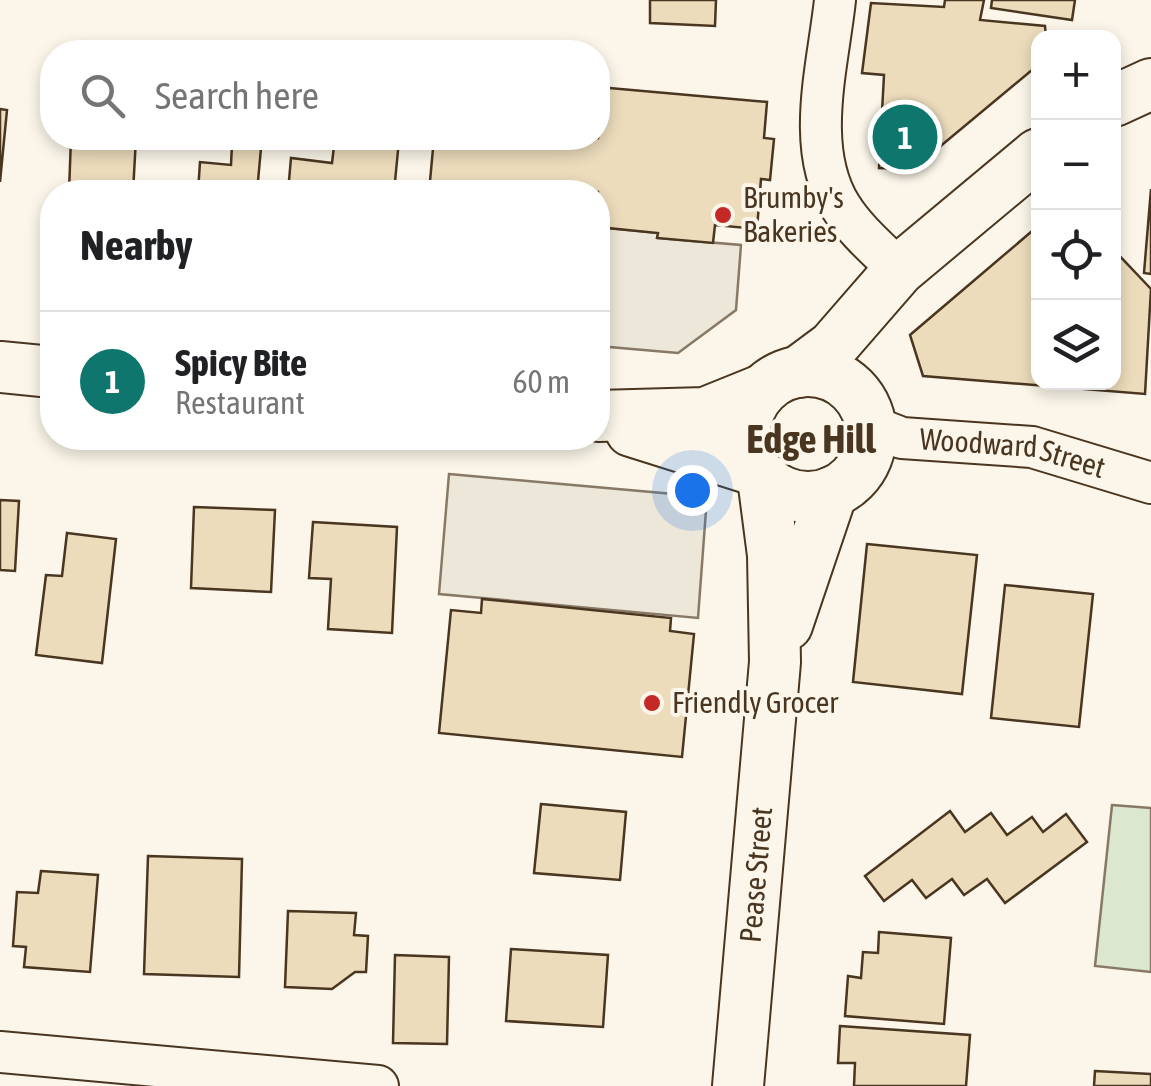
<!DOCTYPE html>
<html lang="en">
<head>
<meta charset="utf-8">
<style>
  :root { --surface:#fff; --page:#f2f2f2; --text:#202124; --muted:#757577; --line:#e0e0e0; --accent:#0f766e }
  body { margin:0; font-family:"Asap Condensed",sans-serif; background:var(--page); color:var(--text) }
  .controls { position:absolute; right:30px; top:30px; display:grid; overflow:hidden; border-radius:20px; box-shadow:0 5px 15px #0003 }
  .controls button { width:90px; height:90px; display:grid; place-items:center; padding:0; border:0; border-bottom:2px solid var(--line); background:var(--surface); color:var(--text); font:50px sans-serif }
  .you { position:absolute; left:692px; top:490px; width:35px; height:35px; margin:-25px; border:8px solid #fff; border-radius:50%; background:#1a73e8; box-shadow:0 0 0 15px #1a73e833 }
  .badge { display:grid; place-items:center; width:65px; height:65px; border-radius:50%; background:var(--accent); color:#fff; font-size:32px; font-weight:700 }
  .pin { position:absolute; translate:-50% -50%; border:5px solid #fff; box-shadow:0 2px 10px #0006 }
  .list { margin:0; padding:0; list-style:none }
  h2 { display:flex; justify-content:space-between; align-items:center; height:130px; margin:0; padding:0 40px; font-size:42px }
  h2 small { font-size:32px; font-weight:400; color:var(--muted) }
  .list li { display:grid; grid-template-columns:65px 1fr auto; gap:30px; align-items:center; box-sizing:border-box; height:140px; padding:0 40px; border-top:2px solid var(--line) }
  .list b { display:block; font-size:38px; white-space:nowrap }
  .list p { margin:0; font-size:32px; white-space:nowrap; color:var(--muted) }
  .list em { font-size:32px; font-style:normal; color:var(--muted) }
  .icon { flex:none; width:55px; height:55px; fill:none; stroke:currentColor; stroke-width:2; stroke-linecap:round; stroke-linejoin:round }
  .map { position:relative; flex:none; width:1151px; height:1086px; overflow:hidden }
  .search { position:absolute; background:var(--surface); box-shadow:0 5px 15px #0003; left:40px; top:40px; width:570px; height:110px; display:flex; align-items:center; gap:25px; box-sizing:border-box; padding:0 35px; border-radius:40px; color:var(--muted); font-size:38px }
  .panel { position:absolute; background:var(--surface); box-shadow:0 5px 15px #0003; left:40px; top:180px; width:570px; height:270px; border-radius:40px }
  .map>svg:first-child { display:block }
</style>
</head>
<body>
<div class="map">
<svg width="1151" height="1086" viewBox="0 0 1151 1086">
  <rect width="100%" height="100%" fill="#fbf6e9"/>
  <polygon fill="#dce7d0" stroke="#887966" stroke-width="2.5" points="1112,805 1151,808 1151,972 1095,966"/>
  <g fill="#ede7d9" stroke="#887966" stroke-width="2.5">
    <polygon points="598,227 658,233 658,238 741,245 736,310 678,353 598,346"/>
    <polygon points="449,474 707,497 698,618 439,594"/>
  </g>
  <g fill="#ecdcbc" stroke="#4a3520" stroke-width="2.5">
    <polygon points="650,0 716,0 715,26 650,23"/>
    <polygon points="945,0 984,0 980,20 1045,26 1046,38 1038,38 1038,65 913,169 879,168 884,75 862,73 871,3 944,7"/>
    <polygon points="992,0 1075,0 1072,20 991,8"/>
    <polygon points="598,87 767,102 764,138 774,139 770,180 761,179 757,229 715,225 713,243 657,238 658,233 598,227 598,192 429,192 434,138 510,144 511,138 598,138"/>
    <polygon points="0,109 7,110 0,182"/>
    <polygon points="71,138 136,138 133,192 69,192"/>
    <polygon points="335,138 399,140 394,192 288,192 291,158 332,163"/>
    <polygon points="232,145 261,148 257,192 198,192 200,162 231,165"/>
    <polygon points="1151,189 1151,274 1144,273"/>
    <polygon points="1038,226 1038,382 1114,382 1114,250 1151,289 1145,394 923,376 910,335"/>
    <polygon points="0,500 19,501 15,571 0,570"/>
    <polygon points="194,507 275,510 271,592 191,588"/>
    <polygon points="313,522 397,527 392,633 328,629 331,579 309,578"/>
    <polygon points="67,533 116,539 102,663 36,655 46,575 62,576"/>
    <polygon points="867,544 977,555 962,694 853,682"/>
    <polygon points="1005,585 1093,594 1079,727 991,718"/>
    <polygon points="482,599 671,618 670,631 694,634 682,757 439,733 451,610 481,613"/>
    <polygon points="541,804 626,812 620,880 534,873"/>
    <polygon points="950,811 965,832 991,813 1007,835 1032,817 1043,832 1066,814 1087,842 1005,903 987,879 964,895 952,879 926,898 912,880 884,901 865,876"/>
    <polygon points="148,856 242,859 239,977 144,974"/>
    <polygon points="41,871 98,875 90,972 24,967 26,947 13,946 17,892 38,893"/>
    <polygon points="288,911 356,913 354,935 368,936 366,972 355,972 332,989 285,987"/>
    <polygon points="879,932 951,938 944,1024 845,1016 848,976 861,978 863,952 878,953"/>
    <polygon points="511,949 608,955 603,1027 506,1021"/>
    <polygon points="395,955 449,957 447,1044 393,1043"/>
    <polygon points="840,1026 970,1035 966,1086 854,1086 855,1063 838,1063"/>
    <polygon points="1095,1071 1151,1074 1151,1086 1094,1086"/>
  </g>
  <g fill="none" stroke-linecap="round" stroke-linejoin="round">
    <g stroke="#4a3520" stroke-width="44">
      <g id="minor">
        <path d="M 835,0 C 828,66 804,148 841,207 C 856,231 879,250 899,270"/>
        <path id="s1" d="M 871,426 L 902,438 L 1032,447 L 1151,483"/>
        <polyline points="0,1052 378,1086"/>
      </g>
    </g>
    <g stroke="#4a3520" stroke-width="54">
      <g id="tertiary">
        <polyline points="1114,101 1151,84"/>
        <polyline points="0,367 52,372"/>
        <circle cx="808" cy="434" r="63"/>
        <polyline points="798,372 833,346 899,270 1038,154"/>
        <polyline points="598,416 705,413 762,390"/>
        <polyline points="631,431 755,470"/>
        <polyline points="787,625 832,492"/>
        <path id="s2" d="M 738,1086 L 775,662 L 773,555 L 763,478"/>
      </g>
    </g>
    <use href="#minor" stroke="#fbf6e9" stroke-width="40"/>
    <use href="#tertiary" stroke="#fbf6e9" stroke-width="50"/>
  </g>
  <g fill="#c62828" stroke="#fbf6e9" stroke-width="4">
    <circle cx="723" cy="215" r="10"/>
    <circle cx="652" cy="703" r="10"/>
  </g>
  <g text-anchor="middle" stroke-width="8" stroke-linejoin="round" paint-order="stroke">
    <g font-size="30" fill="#4a3520" stroke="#fbf6e9" text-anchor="start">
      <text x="743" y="208">Brumby's<tspan x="743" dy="34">Bakeries</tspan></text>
      <text x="672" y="713">Friendly Grocer</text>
    </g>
    <g font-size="30" fill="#4a3520" stroke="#fbf6e9">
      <text dy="10" stroke="none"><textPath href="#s1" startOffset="145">Woodward Street</textPath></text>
      <text dy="10" stroke="none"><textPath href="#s2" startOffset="212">Pease Street</textPath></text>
    </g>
    <g font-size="40" font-weight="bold" fill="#4a3520" stroke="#fbf6e9">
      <text x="811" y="453">Edge Hill</text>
    </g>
  </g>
</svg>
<div class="controls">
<button>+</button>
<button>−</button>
<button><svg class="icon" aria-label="locate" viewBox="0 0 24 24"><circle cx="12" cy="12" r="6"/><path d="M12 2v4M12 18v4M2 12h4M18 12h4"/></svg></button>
<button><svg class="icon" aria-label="layers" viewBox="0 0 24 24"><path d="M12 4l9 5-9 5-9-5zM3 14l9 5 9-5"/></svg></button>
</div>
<div class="you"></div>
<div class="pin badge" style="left:905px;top:137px">1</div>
<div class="search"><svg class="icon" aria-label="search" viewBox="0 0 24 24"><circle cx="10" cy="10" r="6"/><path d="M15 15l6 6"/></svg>Search here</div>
<section class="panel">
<h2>Nearby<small></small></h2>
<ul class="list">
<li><span class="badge">1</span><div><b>Spicy Bite</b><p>Restaurant</p></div><em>60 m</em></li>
</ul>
</section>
</div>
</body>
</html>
